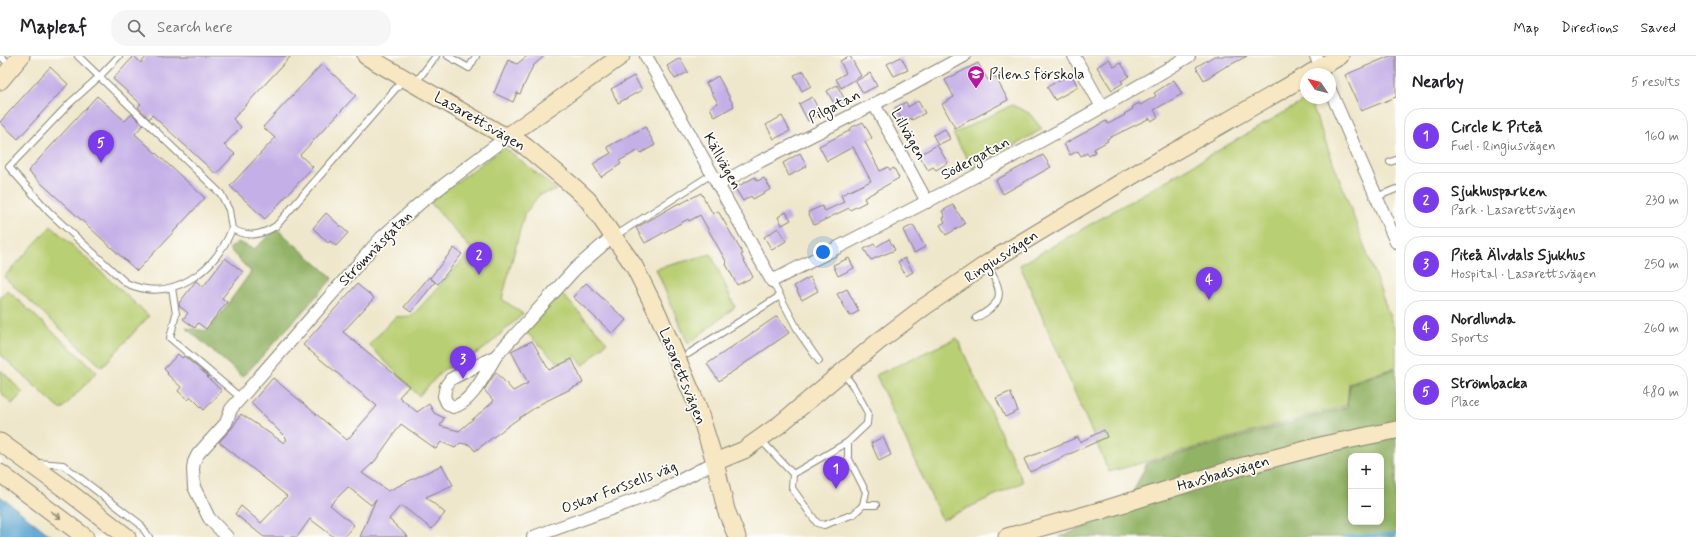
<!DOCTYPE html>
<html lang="en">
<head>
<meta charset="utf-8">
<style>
  :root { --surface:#fff; --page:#f6f6f6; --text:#202124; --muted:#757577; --line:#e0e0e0; --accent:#7c3aed }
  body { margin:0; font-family:Mynerve,sans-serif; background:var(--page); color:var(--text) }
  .controls { position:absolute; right:12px; bottom:12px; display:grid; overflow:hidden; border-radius:8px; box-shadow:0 2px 6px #0003 }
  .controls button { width:36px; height:36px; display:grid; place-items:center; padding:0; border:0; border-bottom:1px solid var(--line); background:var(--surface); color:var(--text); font:20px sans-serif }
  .compass { position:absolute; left:1300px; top:12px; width:36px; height:36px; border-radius:50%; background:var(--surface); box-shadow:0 2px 6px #0003; rotate:305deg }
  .you { position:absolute; left:823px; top:196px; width:14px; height:14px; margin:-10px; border:3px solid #fff; border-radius:50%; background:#1a73e8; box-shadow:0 0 0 6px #1a73e833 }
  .badge { display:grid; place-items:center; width:26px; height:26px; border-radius:50%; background:var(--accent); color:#fff; font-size:13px; font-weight:700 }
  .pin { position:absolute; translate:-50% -33px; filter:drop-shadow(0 1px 2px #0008) }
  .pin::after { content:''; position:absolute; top:21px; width:14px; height:12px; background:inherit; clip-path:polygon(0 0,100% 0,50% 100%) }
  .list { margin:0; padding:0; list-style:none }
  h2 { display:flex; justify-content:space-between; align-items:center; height:52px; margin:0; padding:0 16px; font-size:17px }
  h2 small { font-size:13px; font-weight:400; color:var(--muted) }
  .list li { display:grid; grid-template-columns:26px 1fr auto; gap:12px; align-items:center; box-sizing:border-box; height:56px; margin:0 8px 8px; padding:0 8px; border:1px solid var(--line); border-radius:16px }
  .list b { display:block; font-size:15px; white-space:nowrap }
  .list p { margin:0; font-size:13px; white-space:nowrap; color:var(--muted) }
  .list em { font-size:13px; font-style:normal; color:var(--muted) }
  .icon { flex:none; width:22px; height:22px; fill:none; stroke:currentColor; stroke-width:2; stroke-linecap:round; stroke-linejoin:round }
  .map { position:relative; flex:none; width:1396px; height:481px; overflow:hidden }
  header { display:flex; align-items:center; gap:24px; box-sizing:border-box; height:56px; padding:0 20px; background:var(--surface); border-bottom:1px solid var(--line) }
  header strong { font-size:19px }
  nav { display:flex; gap:22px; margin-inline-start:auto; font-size:14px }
  .search { width:280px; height:36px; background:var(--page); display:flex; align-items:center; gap:10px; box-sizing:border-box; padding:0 14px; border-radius:16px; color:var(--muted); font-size:15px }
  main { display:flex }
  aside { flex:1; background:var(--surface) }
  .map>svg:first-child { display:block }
</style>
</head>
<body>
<header>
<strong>Mapleaf</strong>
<div class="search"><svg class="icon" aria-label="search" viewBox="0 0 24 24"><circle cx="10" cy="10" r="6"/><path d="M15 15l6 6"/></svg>Search here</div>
<nav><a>Map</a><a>Directions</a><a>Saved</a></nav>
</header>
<main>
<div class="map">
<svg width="1396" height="481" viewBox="0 0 1396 481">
  <rect width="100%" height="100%" fill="#fdfcf7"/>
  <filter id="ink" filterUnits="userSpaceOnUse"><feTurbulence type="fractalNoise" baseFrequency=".025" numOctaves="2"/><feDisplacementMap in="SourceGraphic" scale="8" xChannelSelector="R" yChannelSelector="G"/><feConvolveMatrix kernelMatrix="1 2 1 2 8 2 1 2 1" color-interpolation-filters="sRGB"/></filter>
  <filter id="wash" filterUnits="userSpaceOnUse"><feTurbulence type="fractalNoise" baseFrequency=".012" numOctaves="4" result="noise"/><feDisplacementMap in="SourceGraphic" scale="16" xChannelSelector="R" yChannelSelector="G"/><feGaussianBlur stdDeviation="0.9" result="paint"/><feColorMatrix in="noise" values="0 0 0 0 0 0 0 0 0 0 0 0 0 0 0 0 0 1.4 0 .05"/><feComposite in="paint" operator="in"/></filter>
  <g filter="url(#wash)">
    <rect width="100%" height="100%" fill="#efe7cb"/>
    <g fill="#b9cf73" stroke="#6a7648">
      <polygon points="1309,42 1359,175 1396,278 1396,311 1349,327 1347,349 1109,416 1020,209"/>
      <polygon points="1012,49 1029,57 1042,73 974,114 953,78"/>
      <polygon points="504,91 557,134 539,139 524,159 502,243 523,258 485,292 458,309 444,313 419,340 369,289 395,261 412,260 472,194 430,146"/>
      <polygon points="51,170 149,260 102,311 4,221"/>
      <polygon points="711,198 735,251 688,288 656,213"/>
      <polygon points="7,234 97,316 61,354 0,298 0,242"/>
      <polygon points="560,236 607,286 583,310 575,299 572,303 558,307 525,275"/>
      <polygon points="957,282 1023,426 942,464 876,319"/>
      <polygon points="1,314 23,337 12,348 0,336"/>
    </g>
    <g fill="#92b265" stroke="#576740" fill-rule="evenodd">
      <polygon points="277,173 333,222 243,321 186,272 208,275 251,216 229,193 238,186 254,193"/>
      <path d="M 1396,312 L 1396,481 L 1059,481 L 1123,457 L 1147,407 L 1347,351 L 1350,328 ZM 1351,400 L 1381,400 L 1381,466 L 1351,466 Z"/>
    </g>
    <polygon fill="#54a2ce" stroke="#385f75" points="0,440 46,476 53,481 0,481"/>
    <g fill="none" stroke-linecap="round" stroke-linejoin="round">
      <polyline stroke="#54a2ce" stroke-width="3" points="1346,481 1396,478"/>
    </g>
    <g id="blocks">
      <g fill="#c4afe7">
        <polygon points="134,0 141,7 147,0 291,0 233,63 241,71 224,89 235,98 216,118 152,59 149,63 138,51 141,48 113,23"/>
        <polygon points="527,0 544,0 533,10 520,38 517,37 513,46 494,37 508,4 517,8"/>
        <polygon points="849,0 850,0 861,20 841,32 836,23 846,17 840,5"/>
        <polygon points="1214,0 1247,0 1228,10 1228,9 1204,24 1196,11"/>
        <polygon points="1390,0 1396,0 1396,41 1361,55 1345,19"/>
        <polygon points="901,1 908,14 894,20 887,8"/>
        <polygon points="680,2 688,16 675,23 667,10"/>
        <polygon points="1109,3 1114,11 1121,7 1129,20 1121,25 1123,27 1112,34 1097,11"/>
        <polygon points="978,7 988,24 995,20 1008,44 955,72 942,48 954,41 945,24"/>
        <polygon points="322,8 356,39 300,99 313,111 265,163 230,130 275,82 263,71"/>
        <polygon points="50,11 68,28 18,83 0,66"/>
        <polygon points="804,15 811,30 802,35 794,19"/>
        <polygon points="870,17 877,30 863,37 856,25"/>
        <polygon points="1071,18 1078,31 1055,44 1047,31"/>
        <polygon points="634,20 642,34 618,47 611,33"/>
        <polygon points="718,20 734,50 715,61 710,52 718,47 706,27"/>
        <polygon points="1174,24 1182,38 1154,54 1158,61 1151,65 1150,62 1107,83 1108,85 1094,93 1095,96 1089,100 1087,97 1081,100 1078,95 1070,99 1064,88 1106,65 1108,68 1125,59 1124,58 1133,53 1132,51 1139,47 1140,49 1156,40 1154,37 1157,35"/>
        <polygon points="837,29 845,44 835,49 827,35"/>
        <polygon points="97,40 125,65 132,58 143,69 135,78 205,142 137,215 28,115"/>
        <polygon points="812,41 821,58 808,65 799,48"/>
        <polygon points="918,45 925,57 912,64 911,62 904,67 895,52 906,46 908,51"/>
        <polygon points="782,60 790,75 774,83 766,69"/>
        <polygon points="863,66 872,82 865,86 880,115 888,111 890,114 894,112 899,122 864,142 866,146 850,154 849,152 814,169 808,156 822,150 825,155 844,146 841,139 871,125 853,91 827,105 819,90 849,75 852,71"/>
        <polygon points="645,71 655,89 641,97 639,94 619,105 621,108 601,121 593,108 611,97 607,91"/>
        <polygon points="945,73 950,83 938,89 933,79"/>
        <polygon points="937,89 948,107 936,114 933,111 928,114 919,99"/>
        <polygon points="800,97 807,110 789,120 783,107"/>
        <polygon points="1043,99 1051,111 1003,138 996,124"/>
        <polygon points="755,121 757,125 764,122 771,133 753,143 751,140 743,145 735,132"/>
        <polygon points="701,137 713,158 718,155 743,198 741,199 753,221 737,229 726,208 727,207 700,159 689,165 688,163 645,187 636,172 679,147 680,148"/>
        <polygon points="953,149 965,168 946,179 940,169 945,166 943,162 945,161 942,155"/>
        <polygon points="786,156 791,164 782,169 778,161"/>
        <polygon points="326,157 348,177 336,190 330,185 328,187 313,172"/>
        <polygon points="913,169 925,191 914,197 903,174"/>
        <polygon points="778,172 786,185 772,194 764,181"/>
        <polygon points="889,183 895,194 871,204 864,193 874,188 876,191"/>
        <polygon points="454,192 462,198 438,228 430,222"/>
        <polygon points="225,202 243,216 222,242 227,246 206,273 198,267 195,272 183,263 188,257 179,250 179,247 196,225 203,231"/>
        <polygon points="849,202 854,212 838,220 833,209"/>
        <polygon points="905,202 913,216 906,220 898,206"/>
        <polygon points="429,221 435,226 411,256 404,251"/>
        <polygon points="810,221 818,235 802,244 794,230"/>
        <polygon points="586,227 626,264 613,278 573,241"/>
        <polygon points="357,228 374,242 343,276 409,330 399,341 417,356 429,348 434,357 444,362 440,370 459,375 494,345 484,334 496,316 513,335 528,327 511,295 532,285 549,314 572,303 583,327 542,347 512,367 475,395 470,389 460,387 455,392 441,386 436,393 401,368 375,405 362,417 388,435 442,409 453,429 426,441 445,457 432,473 401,449 389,463 408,481 360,481 376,443 371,449 348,431 330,449 354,469 344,481 334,481 310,463 297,481 264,481 235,458 241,450 261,467 287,440 219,386 232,372 241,358 284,387 287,383 251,347 273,322 347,384 377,350 303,289"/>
        <polygon points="847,233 859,255 850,260 837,238"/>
        <polygon points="777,260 789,277 719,325 707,308"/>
        <polygon points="178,298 182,302 184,300 208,320 207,321 222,335 204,354 191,341 188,344 178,335 181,331 167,318 168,317 164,313"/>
        <polygon points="1010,336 1018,355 1005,361 996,342"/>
        <polygon points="1104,374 1107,381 1030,416 1024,403 1078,381 1080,386"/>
        <polygon points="883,381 891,399 879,405 871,387"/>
      </g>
    </g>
  </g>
  <g filter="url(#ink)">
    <use href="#blocks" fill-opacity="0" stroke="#868274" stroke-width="1"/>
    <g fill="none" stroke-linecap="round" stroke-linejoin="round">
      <g stroke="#868274" stroke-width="8">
        <g id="lane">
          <polyline points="1,0 10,10"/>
          <polyline points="78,0 221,138 229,154 232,173"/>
          <path d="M 119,0 L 100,20 L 70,47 L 9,111 L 49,156 L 126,227 C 172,248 215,215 232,173 C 249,182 261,179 276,170 L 404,23"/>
          <polyline points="448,0 469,12 476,0"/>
          <polyline points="416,26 436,0"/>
          <polyline points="1390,106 1396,104"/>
          <polyline points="1376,141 1396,133"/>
          <polyline points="615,180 712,118"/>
          <polyline points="772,225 800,278 819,305"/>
          <polyline points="172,232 176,258 170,282 241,342"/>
          <path d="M 976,262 C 1006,246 1003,236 987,209"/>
          <polyline points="688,298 780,240"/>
          <polyline points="761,384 793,418 792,432 817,467 824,469 854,458 863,449 866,436 848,401 848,386 867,368 868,357 853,330 844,318"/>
          <polyline points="38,407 63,409 140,468 149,481"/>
          <polyline points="793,418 848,386"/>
          <polyline points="863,449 876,449"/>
        </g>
      </g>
      <g stroke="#868274" stroke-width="14">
        <g id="street">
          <path d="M 646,0 L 772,225 C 913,153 1054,82 1189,0"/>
          <polyline points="1074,0 1102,51"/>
          <polyline points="1316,0 1323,18"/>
          <polyline points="1330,34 1396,186"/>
          <polyline points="874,48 927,146"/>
          <polyline points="718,129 761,105 904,33 964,0"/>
          <path d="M 496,300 C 486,316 472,347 453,351 L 447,347 L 444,340 L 446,330 L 451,323 L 496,300 L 575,213 L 613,180"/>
          <polyline points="227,481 209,462 194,431 193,413 194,406 198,398 226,367 231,353 381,182 420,147 508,80"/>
          <polyline points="533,481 660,435 715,406"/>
        </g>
      </g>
      <g stroke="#868274" stroke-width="19">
        <g id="secondary">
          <polyline points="366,0 499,77 515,83 526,91 574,131 588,144 634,210 658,258 697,349 715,406 726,454 737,481"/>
          <polyline points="1309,18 1340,0"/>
          <polyline points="0,25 21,0"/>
          <polyline points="508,80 621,0"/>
          <polyline points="0,386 65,433 127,481"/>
          <polyline points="715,406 744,394 779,369 878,286 924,251 991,205 1130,121 1306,20"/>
          <polyline points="0,417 85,481"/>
          <polyline points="1007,481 1103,454 1240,411 1328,388 1396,374"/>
        </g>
      </g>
      <use href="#lane" stroke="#fff" stroke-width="6"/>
      <use href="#street" stroke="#fff" stroke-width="12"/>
      <use href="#secondary" stroke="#f7e8c3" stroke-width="17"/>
    </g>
    <defs><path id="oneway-shaft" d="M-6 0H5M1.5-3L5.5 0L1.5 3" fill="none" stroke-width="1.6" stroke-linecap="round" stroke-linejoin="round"/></defs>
    <use stroke="#948c78" href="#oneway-shaft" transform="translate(56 459) rotate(37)"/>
  </g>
  <defs>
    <g id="school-pin" transform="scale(0.9)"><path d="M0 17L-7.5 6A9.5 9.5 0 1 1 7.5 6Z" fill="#b5179e" stroke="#fdfcf7"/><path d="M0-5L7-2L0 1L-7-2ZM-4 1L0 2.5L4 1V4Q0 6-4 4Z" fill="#fff"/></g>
  </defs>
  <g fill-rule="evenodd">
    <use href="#school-pin" x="976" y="18"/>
  </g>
  <g text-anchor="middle" stroke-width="3.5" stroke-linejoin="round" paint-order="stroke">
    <g font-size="15" fill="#1c1c1c" stroke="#fdfcf7" text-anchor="start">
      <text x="989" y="23">Pilens förskola</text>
    </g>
    <g font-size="15" fill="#1c1c1c" stroke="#fdfcf7">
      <text transform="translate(834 50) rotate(-27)" y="5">Pilgatan</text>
      <text transform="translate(480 65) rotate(30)" y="5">Lasarettsvägen</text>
      <text transform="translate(909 78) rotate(61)" y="5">Lillvägen</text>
      <text transform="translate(975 102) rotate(-28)" y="5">Södergatan</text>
      <text transform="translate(723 105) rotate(61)" y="5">Källvägen</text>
      <text transform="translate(375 192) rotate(-46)" y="5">Strömnäsgatan</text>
      <text transform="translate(1001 200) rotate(-33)" y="5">Ringiusvägen</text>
      <text transform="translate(683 320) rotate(68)" y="5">Lasarettsvägen</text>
      <text transform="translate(1223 417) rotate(-16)" y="5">Havsbadsvägen</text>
      <text transform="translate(619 431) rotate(-21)" y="5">Oskar Forssells väg</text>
    </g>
  </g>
</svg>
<div class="controls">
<button>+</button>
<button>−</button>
</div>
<svg class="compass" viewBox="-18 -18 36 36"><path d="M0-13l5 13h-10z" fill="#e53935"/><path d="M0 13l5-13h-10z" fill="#757577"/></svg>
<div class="you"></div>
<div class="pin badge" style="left:836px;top:433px">1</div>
<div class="pin badge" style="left:479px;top:219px">2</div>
<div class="pin badge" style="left:463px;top:323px">3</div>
<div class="pin badge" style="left:1209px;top:244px">4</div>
<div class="pin badge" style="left:101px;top:107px">5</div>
</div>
<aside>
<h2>Nearby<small>5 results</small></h2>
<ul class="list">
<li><span class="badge">1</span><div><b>Circle K Piteå</b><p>Fuel · Ringiusvägen</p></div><em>160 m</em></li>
<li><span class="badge">2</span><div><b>Sjukhusparken</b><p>Park · Lasarettsvägen</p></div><em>230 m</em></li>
<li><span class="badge">3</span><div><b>Piteå Älvdals Sjukhus</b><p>Hospital · Lasarettsvägen</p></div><em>250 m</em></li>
<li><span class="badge">4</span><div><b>Nordlunda</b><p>Sports</p></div><em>260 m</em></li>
<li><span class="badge">5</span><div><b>Strömbacka</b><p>Place</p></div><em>480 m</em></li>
</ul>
</aside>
</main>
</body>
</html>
